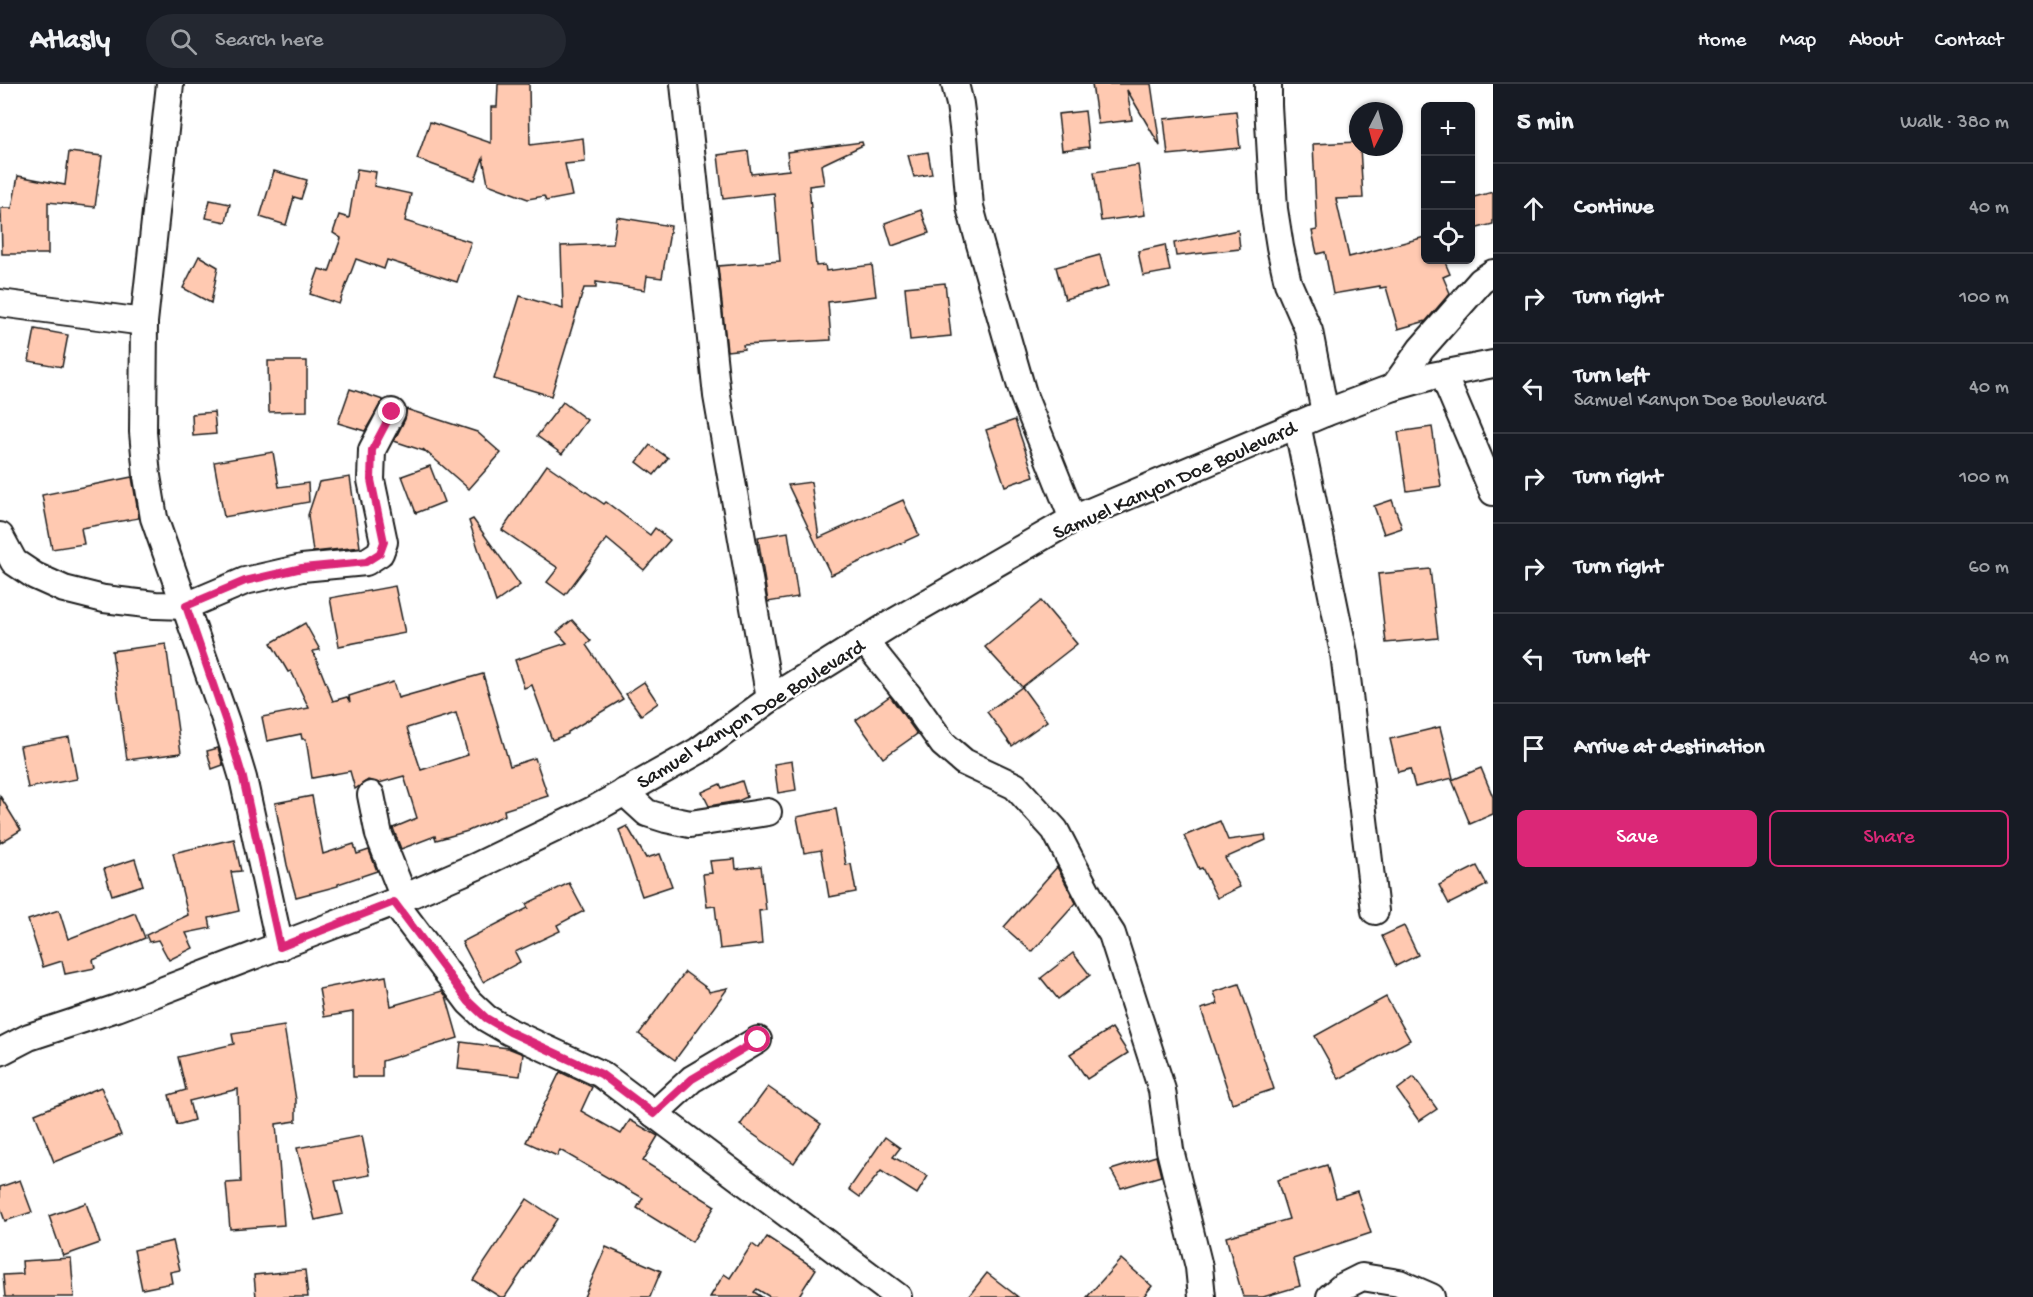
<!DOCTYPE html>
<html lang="en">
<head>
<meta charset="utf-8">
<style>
  :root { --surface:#171b24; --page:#242831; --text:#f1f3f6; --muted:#9ea1a6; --line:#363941; --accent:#db2777 }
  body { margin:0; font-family:"Gochi Hand",sans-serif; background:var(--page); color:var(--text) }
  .controls { position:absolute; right:18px; top:18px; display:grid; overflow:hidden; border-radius:9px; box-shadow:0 2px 4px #0004 }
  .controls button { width:54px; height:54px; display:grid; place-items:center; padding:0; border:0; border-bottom:2px solid var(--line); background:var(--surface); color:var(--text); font:30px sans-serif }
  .compass { position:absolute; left:1349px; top:18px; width:54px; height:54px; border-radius:50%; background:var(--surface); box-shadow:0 2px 4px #0004; rotate:186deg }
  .stop { position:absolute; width:18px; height:18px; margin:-14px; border:4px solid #db2777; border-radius:50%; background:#fff }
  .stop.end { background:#db2777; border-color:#fff; box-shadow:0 2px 6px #0008 }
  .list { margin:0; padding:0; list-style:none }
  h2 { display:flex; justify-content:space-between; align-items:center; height:78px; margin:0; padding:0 24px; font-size:26px }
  h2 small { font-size:20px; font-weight:400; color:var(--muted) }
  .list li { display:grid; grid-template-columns:39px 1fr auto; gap:18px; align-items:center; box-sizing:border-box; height:90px; padding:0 24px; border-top:2px solid var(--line) }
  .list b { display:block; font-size:22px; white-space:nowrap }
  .list p { margin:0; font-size:20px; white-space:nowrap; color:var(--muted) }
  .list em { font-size:20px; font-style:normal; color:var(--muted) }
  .actions { display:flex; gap:12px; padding:18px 24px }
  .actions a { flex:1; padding:14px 0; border:2px solid var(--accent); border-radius:9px; text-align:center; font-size:21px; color:var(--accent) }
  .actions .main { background:var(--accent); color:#fff }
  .icon { flex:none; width:33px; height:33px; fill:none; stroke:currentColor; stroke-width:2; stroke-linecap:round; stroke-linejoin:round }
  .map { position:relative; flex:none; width:1493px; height:1213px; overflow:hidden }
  header { display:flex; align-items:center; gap:36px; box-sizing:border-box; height:84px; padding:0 30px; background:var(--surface); border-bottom:2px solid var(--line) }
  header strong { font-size:28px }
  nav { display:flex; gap:33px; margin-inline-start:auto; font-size:21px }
  .search { width:420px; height:54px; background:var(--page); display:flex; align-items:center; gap:15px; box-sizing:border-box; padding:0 21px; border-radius:33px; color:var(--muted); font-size:22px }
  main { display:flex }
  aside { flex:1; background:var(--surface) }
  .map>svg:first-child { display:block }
</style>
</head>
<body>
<header>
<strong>Atlasly</strong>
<div class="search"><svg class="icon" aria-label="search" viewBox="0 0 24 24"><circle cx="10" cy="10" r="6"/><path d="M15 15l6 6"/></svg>Search here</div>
<nav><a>Home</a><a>Map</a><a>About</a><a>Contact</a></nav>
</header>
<main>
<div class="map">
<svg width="1493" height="1213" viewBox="0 0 1493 1213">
  <rect width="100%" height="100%" fill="#fff"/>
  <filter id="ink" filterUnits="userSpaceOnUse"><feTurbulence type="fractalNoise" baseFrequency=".0167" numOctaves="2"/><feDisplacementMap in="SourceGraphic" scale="12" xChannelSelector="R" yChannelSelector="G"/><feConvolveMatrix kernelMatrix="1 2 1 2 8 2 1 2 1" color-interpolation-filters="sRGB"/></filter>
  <g filter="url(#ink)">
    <g fill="#ffc9b1" stroke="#1c1c1c" stroke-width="1.5" fill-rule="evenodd">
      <polygon points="498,0 529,0 530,61 583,54 585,78 565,80 572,112 546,117 544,112 528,115 488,100 483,74 475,96 417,75 430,38 491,59 491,23 497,23"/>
      <polygon points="1092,0 1151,0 1160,62 1127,6 1132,36 1098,40"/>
      <polygon points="1085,27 1089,63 1062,66 1058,30"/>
      <polygon points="1236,27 1240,64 1168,71 1164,35"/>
      <polygon points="862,58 863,61 821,81 824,100 809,102 816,182 825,181 826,187 872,181 876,212 828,218 831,256 743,261 744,265 727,267 718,182 780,177 774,109 723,115 718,71 748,67 751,90 789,86 787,68"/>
      <polygon points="1358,58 1358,63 1360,63 1363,114 1336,115 1349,173 1425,153 1425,176 1444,176 1450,190 1443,193 1450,209 1426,237 1398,245 1386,203 1380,204 1380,202 1333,210 1325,168 1317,170 1312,147 1317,146 1313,60"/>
      <polygon points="69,68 102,72 95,123 48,118 48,170 2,170 1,124 12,124 18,92 65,101"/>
      <polygon points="928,68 932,90 914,93 908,71"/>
      <polygon points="1138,81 1145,131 1101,137 1094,88"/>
      <polygon points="357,85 376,88 374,102 411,110 405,137 471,158 457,198 387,176 384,185 356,175 339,220 310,210 319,185 329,188 341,154 333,149 339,131 349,134"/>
      <polygon points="274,87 307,96 301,115 294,113 286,141 260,133"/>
      <polygon points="1493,108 1493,140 1470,146 1470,114"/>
      <polygon points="210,116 230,120 226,138 206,134"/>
      <polygon points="921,126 929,149 892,162 885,139"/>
      <polygon points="617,133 671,142 662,194 647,192 645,206 596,198 596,204 584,204 551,312 494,295 520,212 563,225 561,162 613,160"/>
      <polygon points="1238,146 1240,165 1176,172 1174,159"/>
      <polygon points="1165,161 1170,187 1143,192 1138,167"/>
      <polygon points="1100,171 1108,203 1065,215 1056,183"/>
      <polygon points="199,172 218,183 211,219 183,204"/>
      <polygon points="945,199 951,252 910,256 905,203"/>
      <polygon points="35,245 68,251 62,283 29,277"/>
      <polygon points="268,277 307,277 307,327 269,328"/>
      <polygon points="350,305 383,316 365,347 338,339"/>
      <polygon points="563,318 587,336 562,370 537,352"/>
      <polygon points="406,325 477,348 501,369 469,405 423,365 424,367 394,357 405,335"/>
      <polygon points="214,328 216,350 193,352 192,330"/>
      <polygon points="1015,336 1034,392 1005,402 986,346"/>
      <polygon points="1432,343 1441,402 1407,407 1398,348"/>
      <polygon points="650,361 668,374 654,391 637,378"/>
      <polygon points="273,368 279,403 308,399 309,418 224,433 214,378"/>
      <polygon points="547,381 604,420 606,418 650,451 655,444 670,456 644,486 607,455 565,511 547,498 558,484 502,446"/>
      <polygon points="430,382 444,418 416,429 402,392"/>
      <polygon points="132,393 139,434 81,444 84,460 52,465 42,411"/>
      <polygon points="350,393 360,463 313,468 308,431 319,398"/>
      <polygon points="811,398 819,454 903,416 919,451 831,491 788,401"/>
      <polygon points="1392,416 1402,444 1384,450 1374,422"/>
      <polygon points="473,435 520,501 496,518 469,437"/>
      <polygon points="788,448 798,513 768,518 758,453"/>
      <polygon points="1430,485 1438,554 1386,559 1378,490"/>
      <polygon points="395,502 405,549 339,562 330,514"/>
      <polygon points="1041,517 1077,560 1022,603 985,563"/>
      <polygon points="572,536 591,557 586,561 623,615 568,648 568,650 552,656 532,601 524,604 515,576 567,559 557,548"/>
      <path d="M 305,539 L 320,566 L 313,567 L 333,617 L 347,613 L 350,618 L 349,612 L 393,598 L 398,614 L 483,590 L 510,682 L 535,674 L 548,712 L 504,726 L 505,731 L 468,747 L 436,756 L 435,752 L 401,765 L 393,744 L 417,734 L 404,692 L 379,699 L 368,696 L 355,705 L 350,687 L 312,694 L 306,655 L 302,655 L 301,650 L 267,657 L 262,633 L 309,624 L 291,587 L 288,588 L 271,559 ZM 456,629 L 468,671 L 421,686 L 407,644 Z"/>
      <polygon points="166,560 181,669 127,676 112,567"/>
      <polygon points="644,598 658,619 641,631 626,610"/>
      <polygon points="1022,603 1047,637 1012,662 987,628"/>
      <polygon points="890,612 917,650 883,674 856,636"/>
      <polygon points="1440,643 1453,694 1415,703 1410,685 1398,688 1390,655"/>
      <polygon points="69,653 77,695 28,704 20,662"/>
      <polygon points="218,664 223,681 212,685 207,667"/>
      <polygon points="792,677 796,706 778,709 774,680"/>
      <polygon points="1481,684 1493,713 1493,730 1470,740 1452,696"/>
      <polygon points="742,697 747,713 738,717 709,722 702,708 720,700 722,704"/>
      <polygon points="0,712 21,746 0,759"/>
      <polygon points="312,712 323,770 354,760 357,770 369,766 377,787 338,800 338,802 296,813 287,781 275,719"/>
      <polygon points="836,725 846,781 851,780 856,808 829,813 821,766 804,769 797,733"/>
      <polygon points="1220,737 1228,756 1265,751 1266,756 1225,774 1240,803 1217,814 1202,784 1199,785 1184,752"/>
      <polygon points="627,742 646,774 660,770 672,802 642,812 619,746"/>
      <polygon points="234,755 241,787 231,788 239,827 209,834 211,844 186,849 193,864 169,876 158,856 149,858 146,851 188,831 173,769"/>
      <polygon points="135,775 143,801 112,811 104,785"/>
      <polygon points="735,775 736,785 761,782 766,826 759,827 762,860 720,865 715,822 707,823 703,790 712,789 710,777"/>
      <polygon points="1477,782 1487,801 1449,820 1439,801"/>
      <polygon points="1057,783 1076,819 1032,868 1004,843"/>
      <polygon points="569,799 584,827 557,841 560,847 515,868 520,878 483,898 462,858 528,824 526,820"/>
      <polygon points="59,826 68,855 135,829 145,854 93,876 95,884 65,890 62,877 43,883 28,836"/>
      <polygon points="1404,842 1418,871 1396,882 1382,852"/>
      <polygon points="1073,869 1090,891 1058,915 1041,894"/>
      <polygon points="685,888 708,905 709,908 728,904 675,976 639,950"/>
      <polygon points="386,892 391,922 442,907 446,912 458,954 382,977 382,993 353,993 353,928 324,933 319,905"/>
      <polygon points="1239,900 1274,1005 1232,1019 1201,925 1218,920 1214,908"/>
      <polygon points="1386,913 1410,956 1339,995 1315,952"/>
      <polygon points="284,942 296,1016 296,1037 276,1040 284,1141 230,1145 226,1099 241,1098 238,1005 189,1017 194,1036 177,1041 169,1011 186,1006 178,973 234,960 232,950"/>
      <polygon points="1112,944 1128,969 1087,995 1070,970"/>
      <polygon points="461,958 508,964 523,970 520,992 458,985"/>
      <polygon points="560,988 592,1003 581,1027 621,1050 630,1036 658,1052 643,1077 715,1122 692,1158 637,1124 643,1114 560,1066 557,1072 526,1058"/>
      <polygon points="1414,993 1437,1025 1419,1037 1397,1006"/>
      <polygon points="101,1003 121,1051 54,1078 35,1030"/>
      <polygon points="768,1003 821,1040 794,1079 740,1041"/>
      <polygon points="362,1052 370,1091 335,1097 343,1130 315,1136 297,1064"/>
      <polygon points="885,1053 900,1064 893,1073 928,1092 917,1110 881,1087 860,1113 849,1105"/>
      <polygon points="1156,1072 1161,1092 1121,1104 1111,1086"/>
      <polygon points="1327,1081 1336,1114 1357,1107 1371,1149 1293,1175 1300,1202 1263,1213 1243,1213 1226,1153 1289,1135 1277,1096"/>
      <polygon points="20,1096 32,1128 5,1137 0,1123 0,1103"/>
      <polygon points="527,1115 557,1135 505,1213 500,1213 473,1196"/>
      <polygon points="86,1119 100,1159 63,1172 49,1132"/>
      <polygon points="767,1153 816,1185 798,1213 770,1213 757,1205 754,1208 762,1213 710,1213 724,1190 730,1194 752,1160 759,1165"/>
      <polygon points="173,1157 180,1186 170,1188 172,1199 142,1205 134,1166"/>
      <polygon points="606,1163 661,1187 650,1213 584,1213"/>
      <polygon points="71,1174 74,1213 5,1213 3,1191 23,1190 22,1177"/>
      <polygon points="1121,1175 1152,1202 1143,1213 1087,1213"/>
      <polygon points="305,1186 308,1213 256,1213 254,1191"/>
      <polygon points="987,1189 1018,1213 968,1213"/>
    </g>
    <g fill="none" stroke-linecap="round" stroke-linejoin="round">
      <g stroke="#1c1c1c" stroke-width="30">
        <g id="minor">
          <polyline points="170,0 144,238 143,348 147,392 154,434 226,638 243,694 280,863"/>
          <polyline points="684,0 717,312 770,615"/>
          <polyline points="955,0 960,20 964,52 970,123 980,160 1024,313 1073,435"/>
          <polyline points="1268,0 1268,21 1274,125 1280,163 1288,199 1309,247 1325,329"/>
          <polyline points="0,219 144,238"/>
          <polyline points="1443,290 1493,408"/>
          <polyline points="1394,303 1421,265 1481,197 1493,189"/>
          <polyline points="1297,340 1344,569 1375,827"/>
          <polyline points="0,452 14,478 35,492 64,505 104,515 155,521 186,522 245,497 302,484 366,478 380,469 384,458 371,396 372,366 392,328"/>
          <polyline points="864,556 908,611 943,660 964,678 1015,702 1055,746 1097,827 1112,850 1162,1006 1170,1066 1199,1183 1202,1213"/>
          <polyline points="624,708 647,729 666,735 690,740 768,728"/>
          <polyline points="371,711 379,751 404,814"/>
          <polyline points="394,818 469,918 486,934 510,948 601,990 898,1213"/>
          <polyline points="0,968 29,953 117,924 394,818 477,782 591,727 698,667 770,615 894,538 1073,435 1325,329 1394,303 1432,292 1493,280"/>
          <polyline points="654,1030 692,995 758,956"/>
          <polyline points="1330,1213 1342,1203 1362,1193 1399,1199 1431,1213"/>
        </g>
      </g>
      <use href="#minor" stroke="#fff" stroke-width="26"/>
    </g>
  </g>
  <g fill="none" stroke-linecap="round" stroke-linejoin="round" filter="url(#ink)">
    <polyline stroke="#db2777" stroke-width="8" points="392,328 372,366 371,396 384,458 380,469 366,478 302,484 245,497 186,522 226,638 243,694 280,863 394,818 469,918 486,934 510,948 601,990 654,1030 692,995 758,956"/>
  </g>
  <g text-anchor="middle" stroke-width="4.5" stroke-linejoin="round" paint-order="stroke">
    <g font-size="21" fill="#1c1c1c" stroke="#fff">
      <text transform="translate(1174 395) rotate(-24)" y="7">Samuel Kanyon Doe Boulevard</text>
      <text transform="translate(750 629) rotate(-32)" y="7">Samuel Kanyon Doe Boulevard</text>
    </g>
  </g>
</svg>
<div class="controls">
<button>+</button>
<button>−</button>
<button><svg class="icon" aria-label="locate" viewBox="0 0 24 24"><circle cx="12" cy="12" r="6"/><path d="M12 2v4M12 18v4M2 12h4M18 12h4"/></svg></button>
</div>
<svg class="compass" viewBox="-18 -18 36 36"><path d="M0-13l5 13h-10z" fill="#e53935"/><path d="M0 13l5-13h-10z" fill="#9ea1a6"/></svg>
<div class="stop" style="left:758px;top:956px"></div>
<div class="stop end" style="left:392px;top:328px"></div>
</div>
<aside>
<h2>5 min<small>Walk · 380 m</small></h2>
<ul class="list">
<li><svg class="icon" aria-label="ahead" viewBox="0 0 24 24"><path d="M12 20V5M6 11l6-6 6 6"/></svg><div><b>Continue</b></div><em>40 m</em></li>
<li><svg class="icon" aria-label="right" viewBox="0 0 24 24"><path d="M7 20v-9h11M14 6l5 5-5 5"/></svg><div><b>Turn right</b></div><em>100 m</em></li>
<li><svg class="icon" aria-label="left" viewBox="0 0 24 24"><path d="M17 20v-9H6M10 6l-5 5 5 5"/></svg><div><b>Turn left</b><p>Samuel Kanyon Doe Boulevard</p></div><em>40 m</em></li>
<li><svg class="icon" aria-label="right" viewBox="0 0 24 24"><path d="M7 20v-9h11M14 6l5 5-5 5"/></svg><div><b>Turn right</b></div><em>100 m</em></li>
<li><svg class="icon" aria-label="right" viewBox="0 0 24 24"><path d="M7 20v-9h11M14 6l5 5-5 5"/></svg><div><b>Turn right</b></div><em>60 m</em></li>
<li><svg class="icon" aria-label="left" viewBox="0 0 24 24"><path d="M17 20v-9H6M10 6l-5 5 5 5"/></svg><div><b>Turn left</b></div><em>40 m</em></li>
<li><svg class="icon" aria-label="arrive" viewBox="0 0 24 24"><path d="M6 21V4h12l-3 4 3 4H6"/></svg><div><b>Arrive at destination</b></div></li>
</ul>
<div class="actions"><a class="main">Save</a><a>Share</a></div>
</aside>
</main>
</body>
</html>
